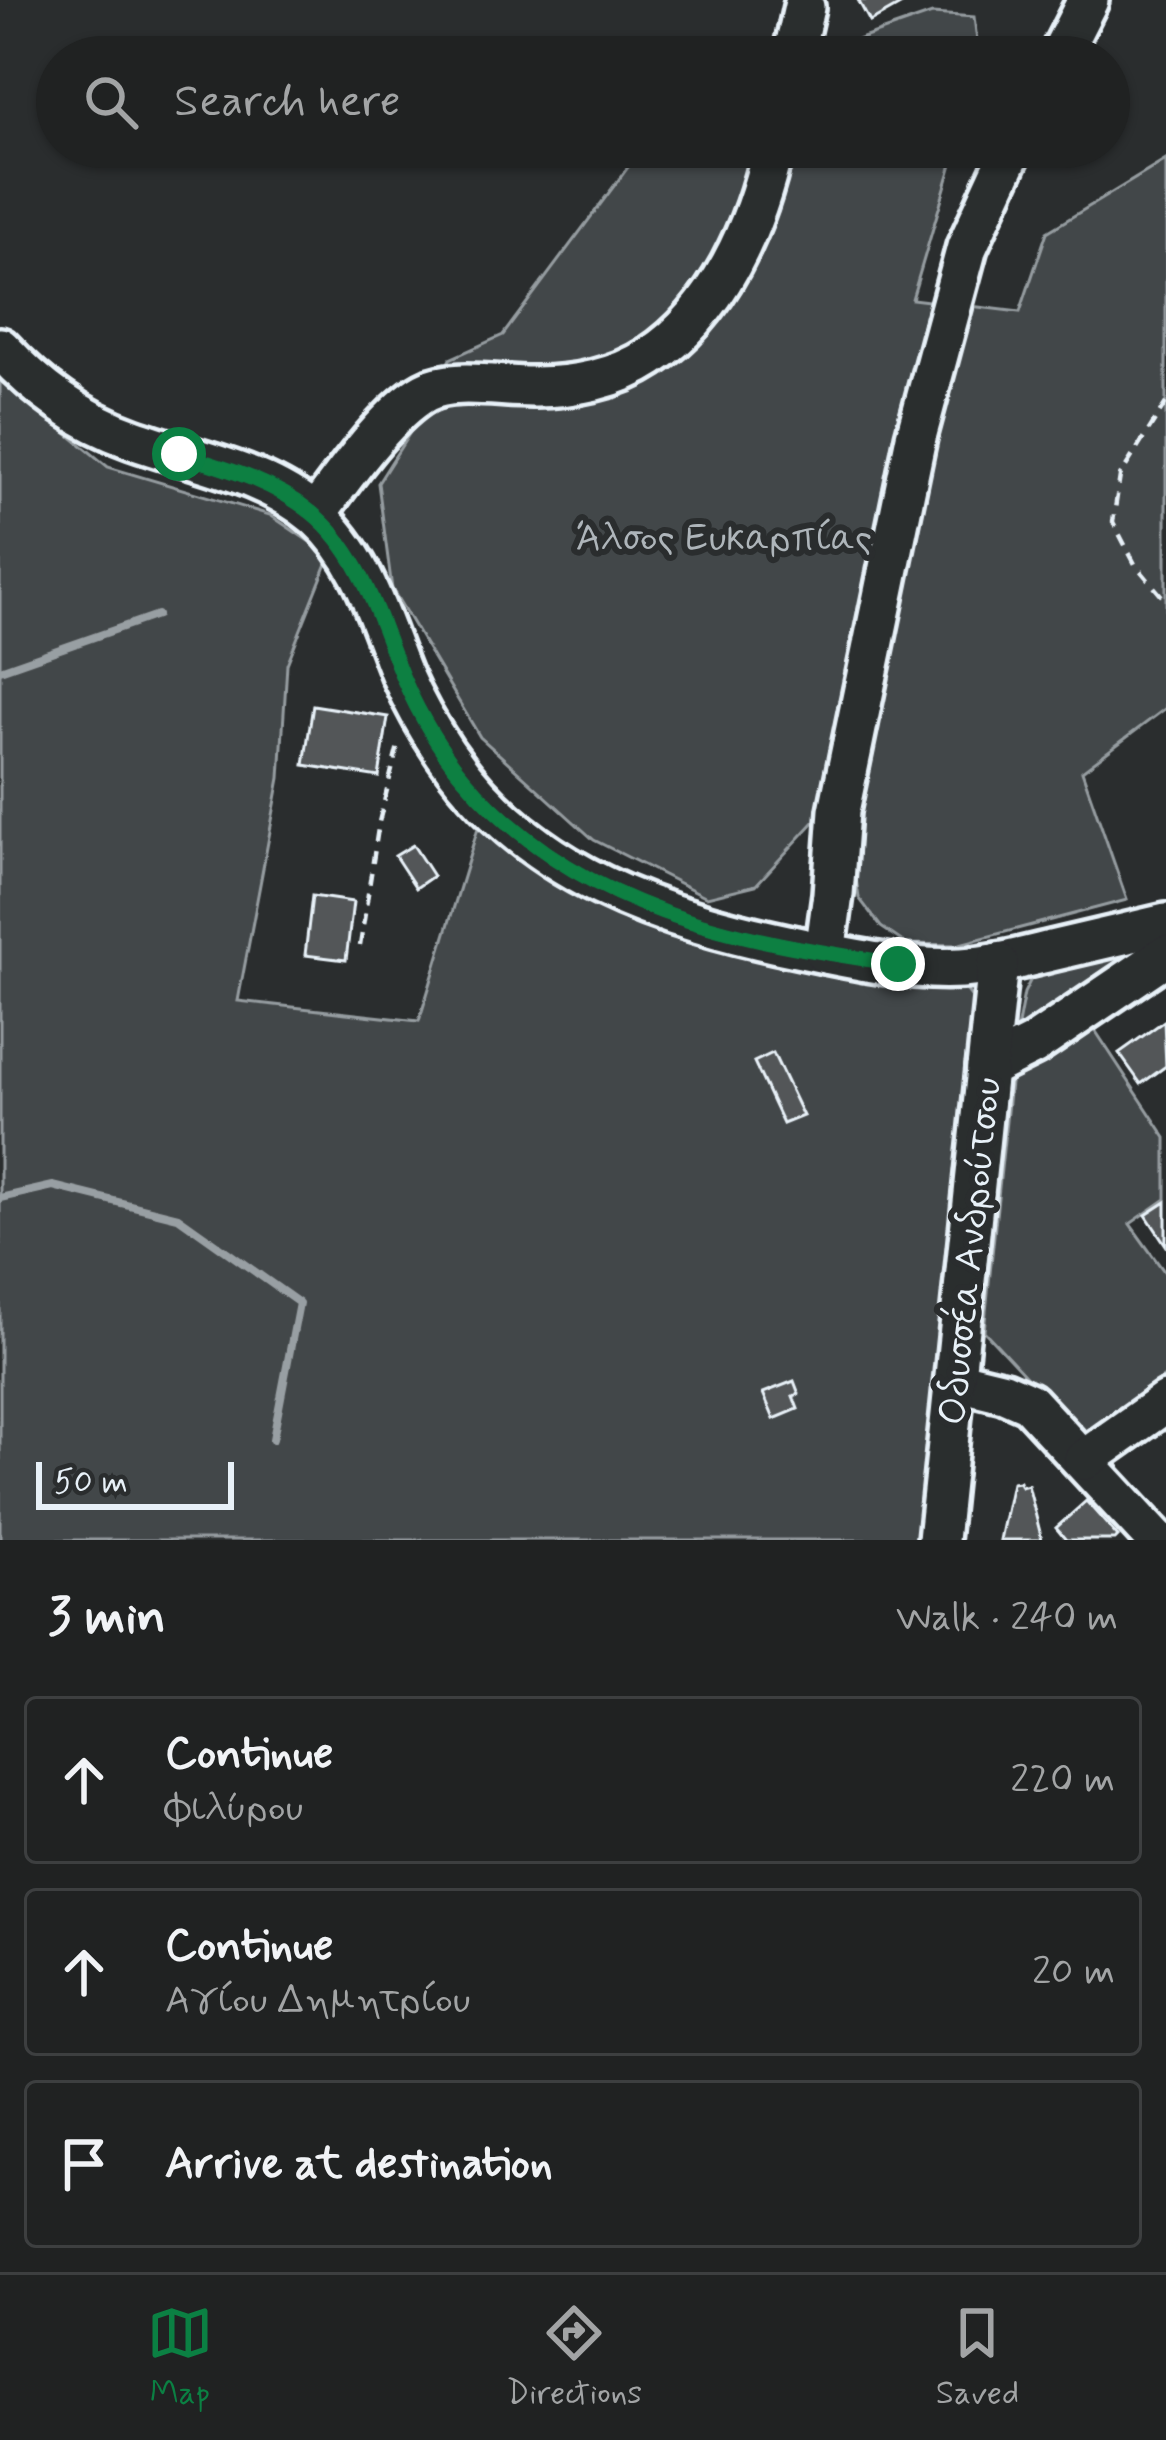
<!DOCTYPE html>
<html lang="en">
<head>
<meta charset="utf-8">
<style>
  :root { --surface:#202222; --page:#282a2a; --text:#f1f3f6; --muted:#a2a4a5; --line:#3d3f40; --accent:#0b8043 }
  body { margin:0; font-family:Mynerve,sans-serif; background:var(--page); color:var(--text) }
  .scale { position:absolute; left:36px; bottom:30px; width:198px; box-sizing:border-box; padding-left:12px; border:6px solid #e8f1f8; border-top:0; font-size:33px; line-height:42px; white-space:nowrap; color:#e8f1f8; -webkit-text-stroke:9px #2a2d2e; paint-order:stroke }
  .stop { position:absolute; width:36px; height:36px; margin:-27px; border:9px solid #0b8043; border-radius:50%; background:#fff }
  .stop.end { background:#0b8043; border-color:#fff; box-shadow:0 3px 12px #0008 }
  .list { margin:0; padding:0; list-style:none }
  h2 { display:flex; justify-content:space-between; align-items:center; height:156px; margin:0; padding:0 48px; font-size:51px }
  h2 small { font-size:39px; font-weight:400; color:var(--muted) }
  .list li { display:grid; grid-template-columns:78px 1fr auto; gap:36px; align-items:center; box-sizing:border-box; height:168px; margin:0 24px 24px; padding:0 24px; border:3px solid var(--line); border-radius:12px }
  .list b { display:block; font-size:45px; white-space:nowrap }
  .list p { margin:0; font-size:39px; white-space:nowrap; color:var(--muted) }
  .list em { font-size:39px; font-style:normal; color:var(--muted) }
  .icon { flex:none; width:66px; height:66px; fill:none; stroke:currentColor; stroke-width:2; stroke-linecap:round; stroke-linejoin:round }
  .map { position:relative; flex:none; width:1166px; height:1540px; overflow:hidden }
  .search { position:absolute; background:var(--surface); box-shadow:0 3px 9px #0004; left:36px; right:36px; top:36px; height:132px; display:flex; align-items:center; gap:30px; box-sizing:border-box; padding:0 42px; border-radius:66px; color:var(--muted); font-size:45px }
  .sheet { height:732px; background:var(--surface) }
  nav { display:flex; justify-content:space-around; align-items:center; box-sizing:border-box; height:168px; border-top:3px solid var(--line); background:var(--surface); font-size:33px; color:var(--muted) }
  nav a { display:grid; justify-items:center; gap:6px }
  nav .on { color:var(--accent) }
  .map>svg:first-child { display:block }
</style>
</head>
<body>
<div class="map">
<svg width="1166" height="1540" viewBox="0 0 1166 1540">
  <rect width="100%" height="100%" fill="#2a2d2e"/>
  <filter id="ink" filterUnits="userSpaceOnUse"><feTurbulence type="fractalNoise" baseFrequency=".00833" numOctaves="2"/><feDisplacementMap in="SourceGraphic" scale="24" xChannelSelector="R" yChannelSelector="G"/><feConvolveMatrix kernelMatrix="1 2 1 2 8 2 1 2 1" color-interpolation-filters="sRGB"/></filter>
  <g filter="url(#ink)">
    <g fill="#424648" stroke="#959ca0" stroke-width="3">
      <polygon points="932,14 974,17 979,57 808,57"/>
      <polygon points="643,147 957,147 912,299 1020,312 1047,232 1166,160 1166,708 1082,771 1127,900 956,945 906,944 881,927 859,898 851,847 814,822 756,885 707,897 594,840 480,737 392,589 378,483 421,415 450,359 503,335"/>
      <polygon points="0,378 108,467 270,515 313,544 328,561 287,664 280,778 238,1001 419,1021 481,818 512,846 963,986 974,1000 918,1540 0,1540"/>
      <polygon points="1137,951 1019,1033 1017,1030 1024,993 1032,977"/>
      <polygon points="1091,1024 1166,1138 1166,1199 1130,1224 1166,1274 1166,1376 1082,1436 984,1331 1010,1083 1021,1071"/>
    </g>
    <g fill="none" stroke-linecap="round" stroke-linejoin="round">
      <g stroke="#989fa3" stroke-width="8">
        <polyline points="0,670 157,615"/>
        <polyline points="0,1198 53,1186 178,1217 299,1303 273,1439"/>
      </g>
    </g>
    <g fill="#535759" stroke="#e8f1f8" stroke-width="3">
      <polygon points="858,0 909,0 870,22"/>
      <polygon points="313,705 388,717 379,777 304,765"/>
      <polygon points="413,845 433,876 416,888 395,856"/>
      <polygon points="312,896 353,902 346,960 305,955"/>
      <polygon points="1164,1021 1166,1066 1141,1084 1119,1053"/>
      <polygon points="773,1053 803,1116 783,1124 754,1062"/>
      <polygon points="1166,1202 1166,1245 1146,1215"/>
      <polygon points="794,1381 799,1394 793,1396 798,1409 774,1419 763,1393"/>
      <polygon points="1019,1482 1021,1487 1028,1485 1042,1540 1000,1540 1012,1483"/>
      <polygon points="1086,1501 1118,1537 1115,1540 1066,1540 1056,1528"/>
    </g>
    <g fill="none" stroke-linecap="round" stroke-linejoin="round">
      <g stroke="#e8f1f8" stroke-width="48">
        <g id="minor">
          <polyline points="793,57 804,7"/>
          <polyline points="1059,57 1088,0"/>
          <path d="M 0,348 C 38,389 79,420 133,439 C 194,461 265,472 316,516 C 363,558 378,617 401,674 C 413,701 428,728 445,753 C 529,876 661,919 801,948 C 852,959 909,971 962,968 C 992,966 1022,958 1051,951 C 1090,942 1128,933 1166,924"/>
          <path d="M 315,515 C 342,479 387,413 425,392 C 452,377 504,388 535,387 C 573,387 617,379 650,357 C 718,313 757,224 773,147"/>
          <polyline points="825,953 833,894 839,811 916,437 967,247 1013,147"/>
          <polyline points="987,1068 1033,1045 1166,955"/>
          <polyline points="955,1380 1004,1392 1029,1403 1156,1540"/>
          <polyline points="1084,1460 1166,1402"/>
          <polyline points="938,1540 998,963"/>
        </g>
      </g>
      <g stroke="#e8f1f8" stroke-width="4.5" stroke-dasharray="12 9" stroke-linecap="butt">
        <polyline points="1166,403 1120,476 1113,522 1135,564 1166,601"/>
        <polyline points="360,946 379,822 399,742"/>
      </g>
      <use href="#minor" stroke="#2a2d2e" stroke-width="39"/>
    </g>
  </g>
  <g fill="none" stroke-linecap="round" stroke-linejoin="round" filter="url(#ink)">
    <path stroke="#0b8043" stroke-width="15" d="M 179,454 C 225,468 274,482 312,513 C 364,555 378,620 403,678 C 419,714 439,750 465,779 C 577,911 736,940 898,964"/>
  </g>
  <g text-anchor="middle" stroke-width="12" stroke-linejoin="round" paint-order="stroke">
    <g font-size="39" fill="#aeb5ba" stroke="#2a2d2e">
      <text x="724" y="550">Άλσος Ευκαρπίας</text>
    </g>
    <g font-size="39" fill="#e8f1f8" stroke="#2a2d2e">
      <text transform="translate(968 1251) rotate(-84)" y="14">Οδυσσέα Ανδρούτσου</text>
    </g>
  </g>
</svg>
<div class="scale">50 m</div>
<div class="stop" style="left:179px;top:454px"></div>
<div class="stop end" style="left:898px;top:964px"></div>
<div class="search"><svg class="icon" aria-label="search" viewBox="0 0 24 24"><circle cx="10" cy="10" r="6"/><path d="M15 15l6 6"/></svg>Search here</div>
</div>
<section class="sheet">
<h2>3 min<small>Walk · 240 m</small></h2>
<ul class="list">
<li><svg class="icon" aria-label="ahead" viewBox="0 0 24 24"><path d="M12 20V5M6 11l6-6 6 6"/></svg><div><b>Continue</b><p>Φιλύρου</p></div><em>220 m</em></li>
<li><svg class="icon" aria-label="ahead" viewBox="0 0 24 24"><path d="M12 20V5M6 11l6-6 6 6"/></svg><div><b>Continue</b><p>Αγίου Δημητρίου</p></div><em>20 m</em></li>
<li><svg class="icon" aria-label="arrive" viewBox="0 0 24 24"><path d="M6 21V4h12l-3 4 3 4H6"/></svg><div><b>Arrive at destination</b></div></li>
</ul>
</section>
<nav>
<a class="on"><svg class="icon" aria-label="map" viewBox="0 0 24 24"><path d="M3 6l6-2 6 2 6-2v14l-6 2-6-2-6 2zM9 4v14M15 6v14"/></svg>Map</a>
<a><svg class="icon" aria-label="directions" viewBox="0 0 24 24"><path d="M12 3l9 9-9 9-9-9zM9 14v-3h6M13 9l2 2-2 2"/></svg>Directions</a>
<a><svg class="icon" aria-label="saved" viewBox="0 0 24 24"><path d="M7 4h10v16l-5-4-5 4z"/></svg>Saved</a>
</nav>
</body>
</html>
